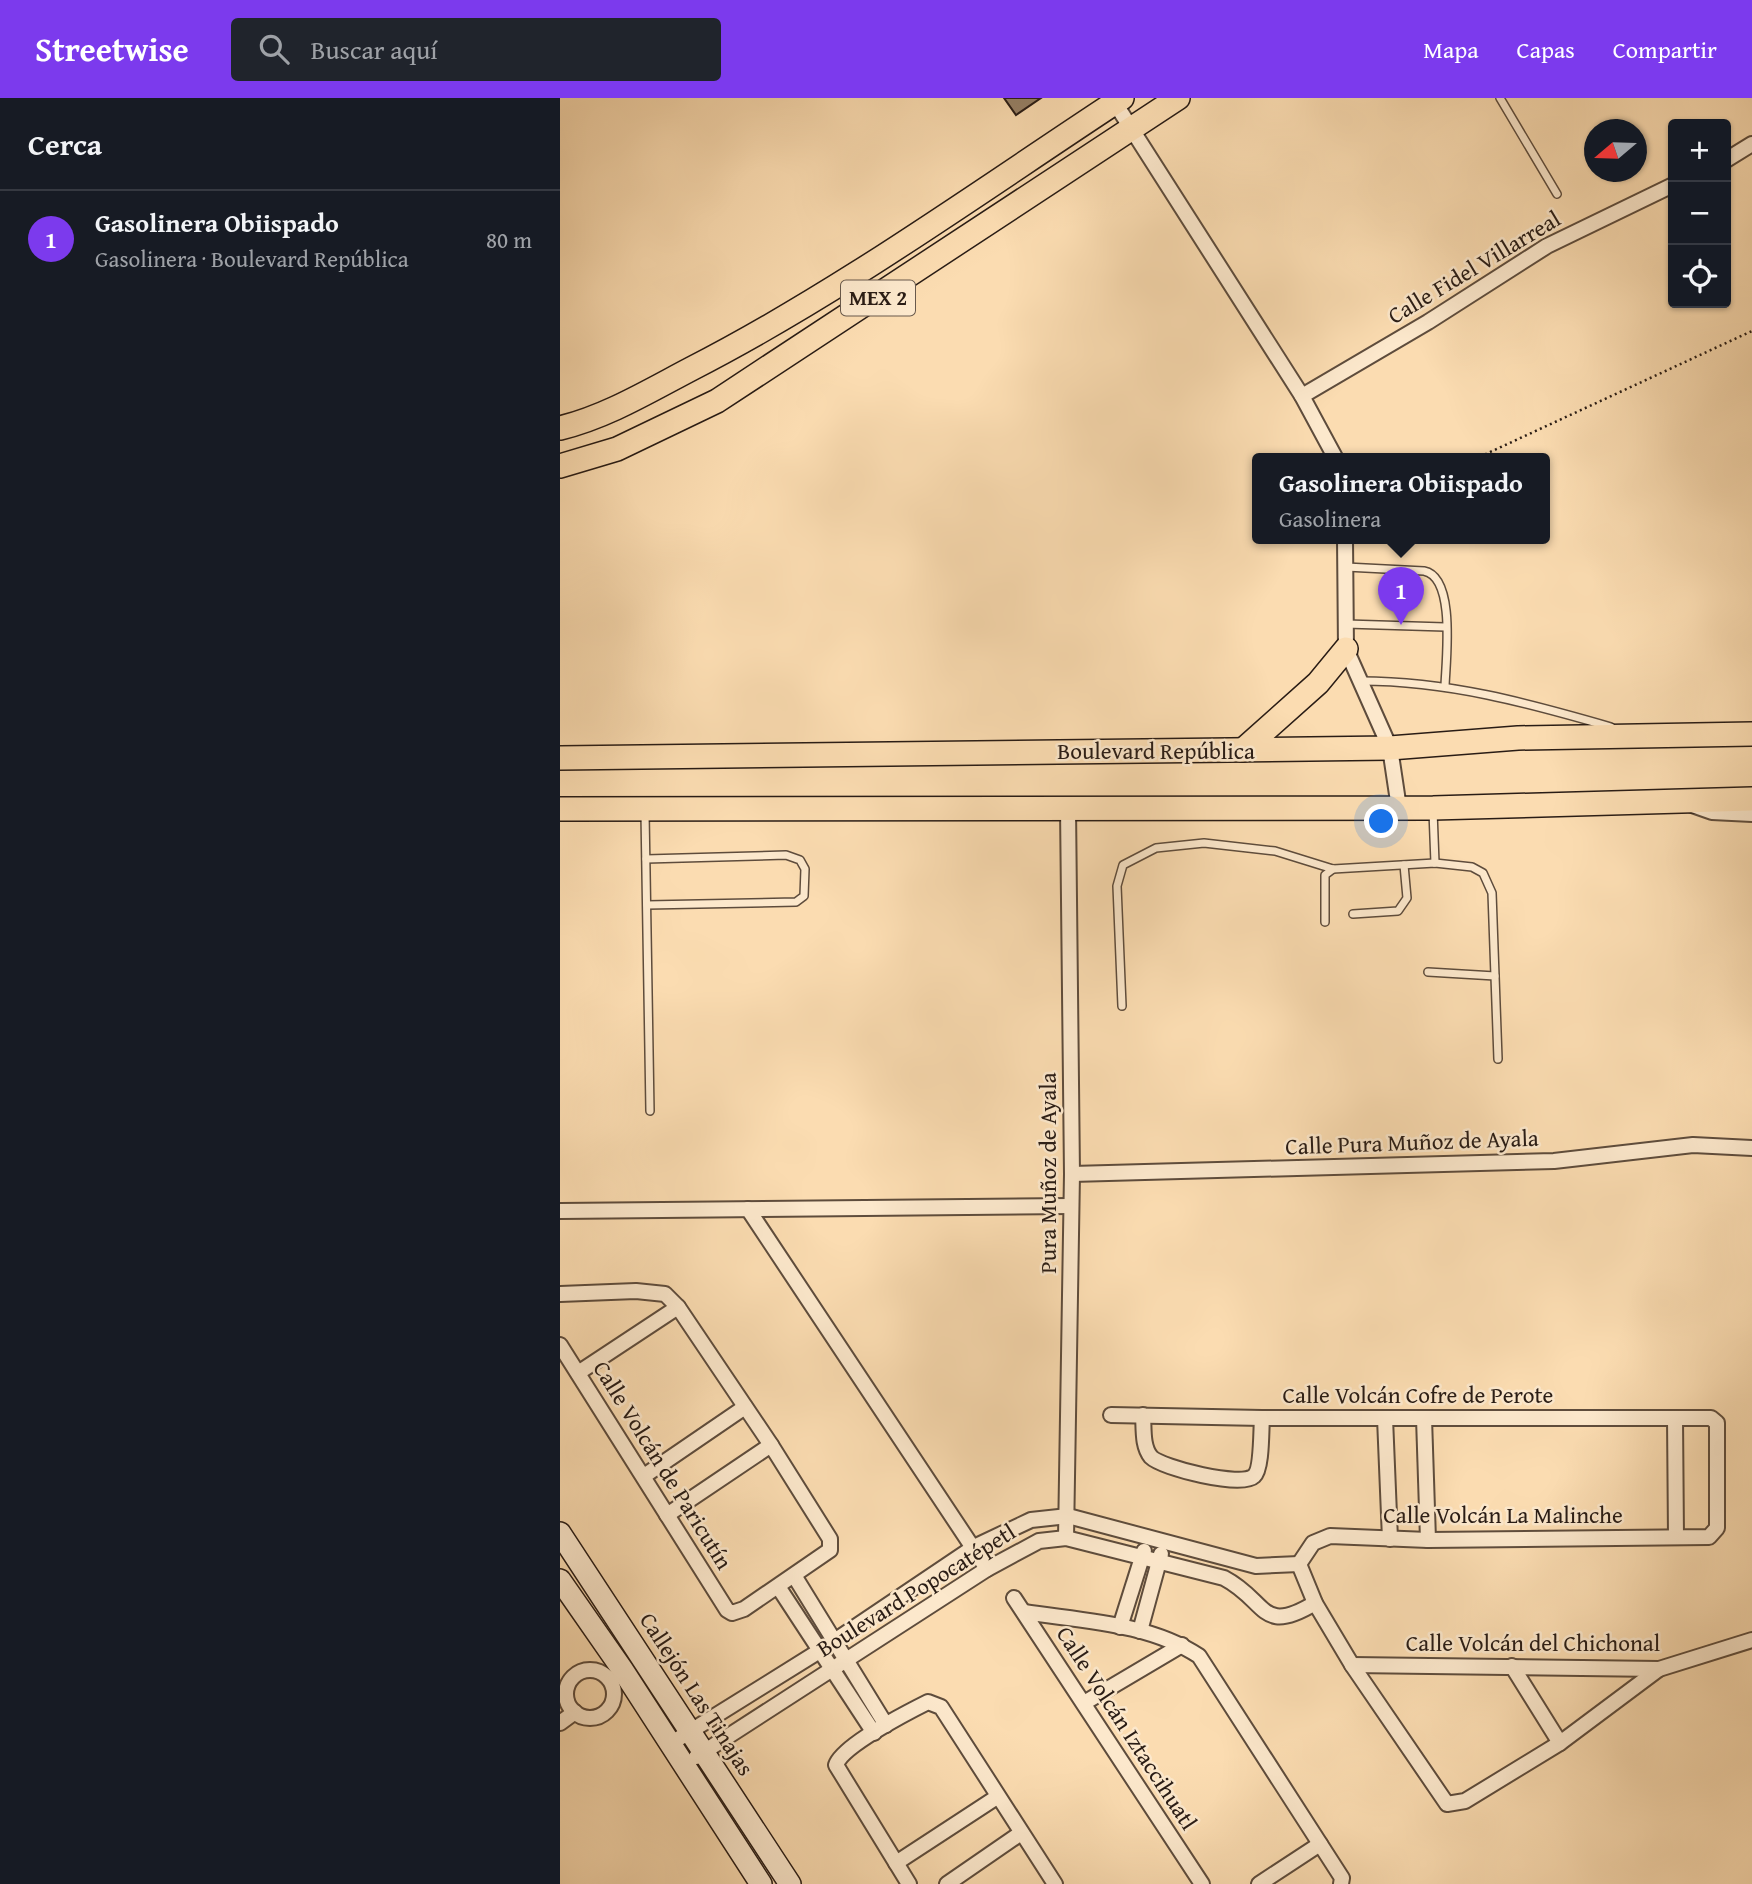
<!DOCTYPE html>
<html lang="es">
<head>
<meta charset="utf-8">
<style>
  :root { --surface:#171b24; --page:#20242c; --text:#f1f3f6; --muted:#9ea1a6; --line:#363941; --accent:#7c3aed }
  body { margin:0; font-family:"Gentium Book Plus",serif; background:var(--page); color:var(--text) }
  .controls { position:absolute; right:21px; top:21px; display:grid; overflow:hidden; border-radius:7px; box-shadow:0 2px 5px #0004 }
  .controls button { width:63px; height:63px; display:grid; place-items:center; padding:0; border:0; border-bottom:2px solid var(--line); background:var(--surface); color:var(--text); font:35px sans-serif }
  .compass { position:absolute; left:1024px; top:21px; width:63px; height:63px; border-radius:50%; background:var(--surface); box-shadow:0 2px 5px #0004; rotate:251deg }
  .you { position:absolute; left:822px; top:724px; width:24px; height:24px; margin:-18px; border:5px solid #fff; border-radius:50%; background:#1a73e8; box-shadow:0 0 0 10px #1a73e833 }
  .badge { display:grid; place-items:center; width:46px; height:46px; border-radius:50%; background:var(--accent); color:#fff; font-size:23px; font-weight:700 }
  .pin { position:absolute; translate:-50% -58px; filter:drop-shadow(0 2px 4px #0008) }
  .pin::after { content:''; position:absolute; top:37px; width:24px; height:21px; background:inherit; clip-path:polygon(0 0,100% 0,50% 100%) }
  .popup { position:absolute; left:692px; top:355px; width:298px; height:91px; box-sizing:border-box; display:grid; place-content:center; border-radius:7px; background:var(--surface); filter:drop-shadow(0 2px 5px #0005); font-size:23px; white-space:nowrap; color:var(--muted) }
  .popup b { font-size:26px; color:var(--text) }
  .popup::after { content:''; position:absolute; left:50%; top:100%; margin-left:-14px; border:14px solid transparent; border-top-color:var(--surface) }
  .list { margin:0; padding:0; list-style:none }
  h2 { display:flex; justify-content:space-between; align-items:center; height:91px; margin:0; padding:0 28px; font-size:30px }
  h2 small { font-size:23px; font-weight:400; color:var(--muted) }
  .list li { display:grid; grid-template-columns:46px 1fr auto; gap:21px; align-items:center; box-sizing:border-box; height:98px; padding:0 28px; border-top:2px solid var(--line) }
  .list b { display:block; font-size:26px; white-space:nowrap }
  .list p { margin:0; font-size:23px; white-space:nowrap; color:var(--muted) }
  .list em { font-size:23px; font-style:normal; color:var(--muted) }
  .icon { flex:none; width:38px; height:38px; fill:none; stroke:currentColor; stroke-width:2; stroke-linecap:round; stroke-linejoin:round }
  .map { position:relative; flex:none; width:1192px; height:1786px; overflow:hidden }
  header { display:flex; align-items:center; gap:42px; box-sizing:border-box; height:98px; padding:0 35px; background:var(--accent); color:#fff }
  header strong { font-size:33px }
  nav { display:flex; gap:38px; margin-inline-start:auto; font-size:24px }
  .search { width:490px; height:63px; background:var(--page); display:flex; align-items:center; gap:18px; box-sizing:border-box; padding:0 24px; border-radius:7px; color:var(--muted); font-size:26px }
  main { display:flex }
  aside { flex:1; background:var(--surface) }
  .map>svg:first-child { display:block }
</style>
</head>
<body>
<header>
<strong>Streetwise</strong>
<div class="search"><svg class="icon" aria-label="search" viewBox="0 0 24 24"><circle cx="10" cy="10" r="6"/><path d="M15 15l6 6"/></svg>Buscar aquí</div>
<nav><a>Mapa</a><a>Capas</a><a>Compartir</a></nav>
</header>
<main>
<aside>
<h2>Cerca<small></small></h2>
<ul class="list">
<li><span class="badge">1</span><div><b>Gasolinera Obiispado</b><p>Gasolinera · Boulevard República</p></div><em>80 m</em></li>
</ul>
</aside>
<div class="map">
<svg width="1192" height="1786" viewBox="0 0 1192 1786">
  <rect width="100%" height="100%" fill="#fbdcb1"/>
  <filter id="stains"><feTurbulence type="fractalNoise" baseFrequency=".00286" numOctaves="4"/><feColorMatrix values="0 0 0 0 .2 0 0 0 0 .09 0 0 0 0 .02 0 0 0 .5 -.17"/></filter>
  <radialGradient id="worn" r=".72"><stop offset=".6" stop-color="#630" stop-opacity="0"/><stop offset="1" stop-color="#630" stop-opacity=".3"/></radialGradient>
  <polygon fill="#968066" stroke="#291c15" stroke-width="2" points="444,0 481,0 456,17"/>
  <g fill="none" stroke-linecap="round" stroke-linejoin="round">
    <g stroke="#5e4c3c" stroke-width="10">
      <g id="service">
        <polyline points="940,0 997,96"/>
        <path d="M 786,469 L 864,473 C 896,479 886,561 885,588"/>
        <polyline points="786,526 885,529"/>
        <path d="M 801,583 C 888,583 968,605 1051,629"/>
        <polyline points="873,713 875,765"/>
        <polyline points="85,715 90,1013"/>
        <polyline points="86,761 226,757 240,762 245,771 244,798 236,804 87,807"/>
        <polyline points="793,816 838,813 847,800 844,767"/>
        <polyline points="765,824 765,777 773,771"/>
        <polyline points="868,874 935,878"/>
        <polyline points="562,908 557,788 563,767 596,750 644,745 715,753 773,771 875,765 912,769 923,775 932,795 938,961"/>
      </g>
    </g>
    <g stroke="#5e4c3c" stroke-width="18">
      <g id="minor">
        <polyline points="555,5 742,298 776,361"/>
        <polyline points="1166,62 1192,46"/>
        <polyline points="742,298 868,224 987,148 1113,87"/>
        <polyline points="785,441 786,551 830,650 839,710"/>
        <polyline points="1132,707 1152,714 1192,716"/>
        <polyline points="512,1076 994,1063 1133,1047 1192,1050"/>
        <polyline points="188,1111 427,1471"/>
        <polyline points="0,1113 511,1108"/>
        <polyline points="0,1196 76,1193 105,1196 118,1209 211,1347 270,1441 270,1452 184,1511 172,1515 167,1512 0,1247"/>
        <polyline points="18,1275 118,1209"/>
        <polyline points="551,1317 702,1320 1151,1320 1157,1325 1157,1430 1149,1439 868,1442 770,1438 753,1445 739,1466"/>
        <path d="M 583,1317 C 584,1331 582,1348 591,1359 C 602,1370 682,1390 694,1378 C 702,1371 701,1332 702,1320"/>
        <polyline points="825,1320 830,1441"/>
        <polyline points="864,1320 868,1442"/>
        <polyline points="1115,1320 1116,1439"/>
        <polyline points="84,1378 185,1309"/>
        <polyline points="107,1417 211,1347"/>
        <polyline points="506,1440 512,1076 508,710"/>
        <polyline points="739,1466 755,1505 792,1567 887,1706 905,1703 1000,1645 1099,1571"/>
        <polyline points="235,1479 326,1627"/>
        <polyline points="219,1490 314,1635"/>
        <polyline points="454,1500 642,1786"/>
        <path d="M 464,1514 C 523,1523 589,1525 639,1558 L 782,1780 L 781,1786"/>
        <polyline points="560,1529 584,1453"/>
        <polyline points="580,1533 601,1456"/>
        <polyline points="792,1567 1099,1571 1192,1542"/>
        <polyline points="952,1568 1000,1645"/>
        <circle cx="30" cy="1596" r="24"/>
        <polyline points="524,1605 622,1547"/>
        <polyline points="0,1625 15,1614"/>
        <polyline points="110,1646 261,1552 414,1449 471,1422 508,1418 696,1468 739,1466"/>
        <path d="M 136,1659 L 427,1471 L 479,1443 L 506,1440 L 664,1480 C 708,1503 700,1538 755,1505"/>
        <polyline points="336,1765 437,1699"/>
        <path d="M 349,1786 L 276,1667 C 282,1648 348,1614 368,1604 L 381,1609 L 495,1786"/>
        <polyline points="387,1786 461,1735"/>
        <polyline points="699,1786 760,1746"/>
      </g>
    </g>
    <g stroke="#291c15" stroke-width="24">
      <g id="secondary">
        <polyline points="0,1435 230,1786"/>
        <polyline points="0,1482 62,1571 201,1786"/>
      </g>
    </g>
    <g stroke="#291c15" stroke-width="26">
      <g id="primary">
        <path d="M 0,330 C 46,319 89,293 131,271 C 281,194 420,93 562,0"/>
        <polyline points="0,368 57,351 157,303 618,0"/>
        <polyline points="683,652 758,585 786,551"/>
        <polyline points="0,660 830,650 958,640 1192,636"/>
        <polyline points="0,711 873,710 1192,701"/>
      </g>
    </g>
    <polyline stroke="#291c15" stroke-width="2.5" stroke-dasharray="2 3.5" stroke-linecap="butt" points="915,361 1192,233"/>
    <use href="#service" stroke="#fce8cc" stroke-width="7"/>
    <use href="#minor" stroke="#fce8cc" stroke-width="14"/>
    <use href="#secondary" stroke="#fce8cc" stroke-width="21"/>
    <use href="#primary" stroke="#fbdcb1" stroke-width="23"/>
  </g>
  <g text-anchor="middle" stroke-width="5" stroke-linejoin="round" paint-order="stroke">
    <rect fill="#fce8cc" stroke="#68594c" stroke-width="2" x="281" y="182.5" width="74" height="35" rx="5"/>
    <g font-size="21" font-weight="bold" fill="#291c15">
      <text x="318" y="207">MEX 2</text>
    </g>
    <g font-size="23" fill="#291c15" stroke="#fce8cc">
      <text transform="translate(914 169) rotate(-31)" y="8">Calle Fidel Villarreal</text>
      <text x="596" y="661">Boulevard República</text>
      <text transform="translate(852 1044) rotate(-2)" y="8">Calle Pura Muñoz de Ayala</text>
      <text transform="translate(488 1075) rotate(-90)" y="8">Pura Muñoz de Ayala</text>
      <text x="858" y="1305">Calle Volcán Cofre de Perote</text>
      <text transform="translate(103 1367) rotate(58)" y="8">Calle Volcán de Paricutín</text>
      <text x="943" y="1425">Calle Volcán La Malinche</text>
      <text transform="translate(356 1492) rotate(-32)" y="8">Boulevard Popocatépetl</text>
      <text x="973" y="1553">Calle Volcán del Chichonal</text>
      <text transform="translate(137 1596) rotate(57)" y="8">Callejón Las Tinajas</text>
      <text transform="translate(567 1630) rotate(57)" y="8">Calle Volcán Iztaccihuatl</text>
    </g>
  </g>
  <rect width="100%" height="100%" filter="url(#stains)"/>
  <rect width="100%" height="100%" fill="url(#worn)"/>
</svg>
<div class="controls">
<button>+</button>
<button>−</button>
<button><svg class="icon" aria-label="locate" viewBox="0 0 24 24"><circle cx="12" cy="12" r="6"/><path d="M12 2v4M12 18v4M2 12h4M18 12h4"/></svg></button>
</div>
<svg class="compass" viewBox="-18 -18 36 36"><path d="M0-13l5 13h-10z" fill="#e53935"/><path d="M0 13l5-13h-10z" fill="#9ea1a6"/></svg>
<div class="you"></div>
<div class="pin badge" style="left:841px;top:527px">1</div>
<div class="popup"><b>Gasolinera Obiispado</b>Gasolinera</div>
</div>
</main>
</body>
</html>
